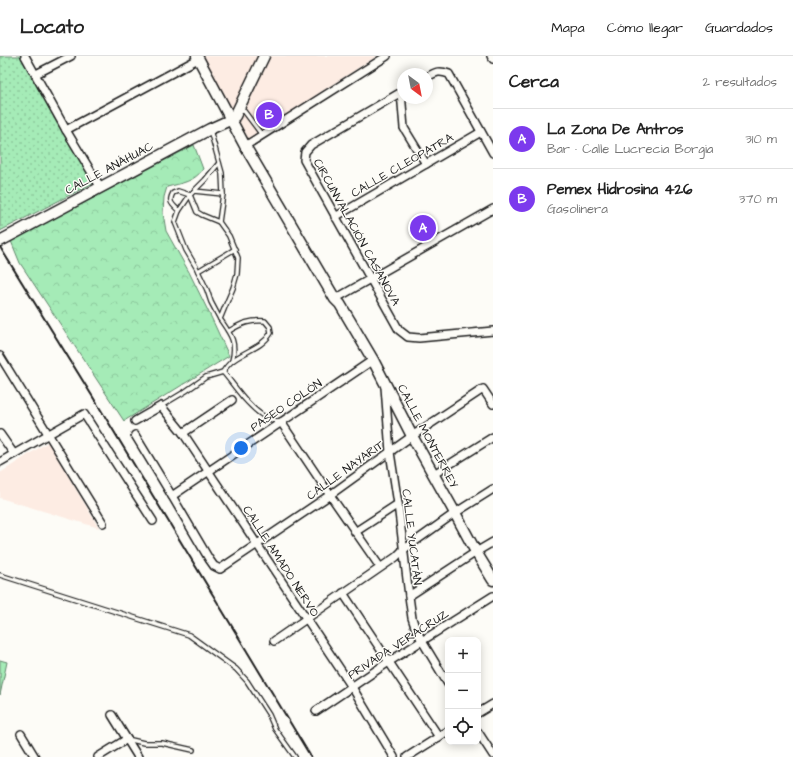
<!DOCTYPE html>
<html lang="es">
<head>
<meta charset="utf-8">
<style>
  :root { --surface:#fff; --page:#f2f2f2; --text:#222; --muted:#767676; --line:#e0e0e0; --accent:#7c3aed }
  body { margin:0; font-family:"Architects Daughter",sans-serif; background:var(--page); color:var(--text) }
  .controls { position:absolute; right:12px; bottom:12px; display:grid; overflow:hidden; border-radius:8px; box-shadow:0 2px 10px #0003 }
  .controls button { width:36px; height:36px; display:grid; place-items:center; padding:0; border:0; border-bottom:1px solid var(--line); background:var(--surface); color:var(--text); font:20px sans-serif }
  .compass { position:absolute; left:397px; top:12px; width:36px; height:36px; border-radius:50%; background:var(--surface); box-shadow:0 2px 10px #0003; rotate:148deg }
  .you { position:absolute; left:241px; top:392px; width:14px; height:14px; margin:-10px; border:3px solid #fff; border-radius:50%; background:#1a73e8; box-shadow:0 0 0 6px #1a73e833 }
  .badge { display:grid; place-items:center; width:26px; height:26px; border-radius:50%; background:var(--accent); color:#fff; font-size:13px; font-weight:700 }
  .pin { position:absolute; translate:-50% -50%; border:2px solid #fff; box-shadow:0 1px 4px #0006 }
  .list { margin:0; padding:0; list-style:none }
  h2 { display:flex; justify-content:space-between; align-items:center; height:52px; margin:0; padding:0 16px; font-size:17px }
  h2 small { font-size:13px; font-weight:400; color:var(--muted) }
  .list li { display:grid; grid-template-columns:26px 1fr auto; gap:12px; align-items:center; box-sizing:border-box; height:60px; padding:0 16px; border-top:1px solid var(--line) }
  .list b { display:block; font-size:15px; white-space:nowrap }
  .list p { margin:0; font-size:13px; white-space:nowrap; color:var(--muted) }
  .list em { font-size:13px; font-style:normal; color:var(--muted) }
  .icon { flex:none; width:22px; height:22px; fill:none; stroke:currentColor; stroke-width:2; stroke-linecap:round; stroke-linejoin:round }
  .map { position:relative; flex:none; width:493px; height:701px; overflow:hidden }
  header { display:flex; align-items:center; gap:24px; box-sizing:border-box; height:56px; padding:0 20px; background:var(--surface); border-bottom:1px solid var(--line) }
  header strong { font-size:19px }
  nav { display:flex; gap:22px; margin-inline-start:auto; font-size:14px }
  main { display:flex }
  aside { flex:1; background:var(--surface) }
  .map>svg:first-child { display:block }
</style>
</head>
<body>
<header>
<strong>Locato</strong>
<nav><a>Mapa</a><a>Cómo llegar</a><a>Guardados</a></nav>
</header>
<main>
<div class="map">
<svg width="493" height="701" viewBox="0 0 493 701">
  <defs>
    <pattern id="grass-dots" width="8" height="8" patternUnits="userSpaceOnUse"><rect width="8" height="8" fill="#a5ebb7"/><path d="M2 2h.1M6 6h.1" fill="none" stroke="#8dc99d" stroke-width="1.8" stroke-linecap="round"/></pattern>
    <pattern id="forest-crowns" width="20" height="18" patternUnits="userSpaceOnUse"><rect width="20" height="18" fill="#a5ebb7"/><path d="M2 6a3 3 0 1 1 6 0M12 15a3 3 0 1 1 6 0" fill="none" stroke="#8dc99d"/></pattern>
  </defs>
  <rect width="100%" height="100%" fill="#fdfcf7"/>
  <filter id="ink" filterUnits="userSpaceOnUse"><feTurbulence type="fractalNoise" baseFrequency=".025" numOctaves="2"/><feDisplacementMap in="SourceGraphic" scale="8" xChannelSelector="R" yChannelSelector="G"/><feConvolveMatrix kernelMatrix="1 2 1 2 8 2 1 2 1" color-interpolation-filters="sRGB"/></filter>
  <g filter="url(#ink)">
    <g fill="#fdece3">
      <polygon points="200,0 377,0 248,83"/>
      <polygon points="48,386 99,472 0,442 0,417"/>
    </g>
    <polygon fill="url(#grass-dots)" stroke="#60846a" points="0,0 22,0 97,125 0,175"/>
    <path fill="url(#forest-crowns)" stroke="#60846a" d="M 194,89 L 203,113 C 194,126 182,127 167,131 L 164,141 L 163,157 L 166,175 L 189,216 L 212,263 L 229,300 L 124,365 L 20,207 L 11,185 Z"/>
    <polygon fill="#a5ebb7" stroke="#60846a" points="0,604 7,606 0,639"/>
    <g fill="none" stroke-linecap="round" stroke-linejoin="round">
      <g stroke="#1c1c1c" stroke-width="6">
        <g id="lane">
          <polyline points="241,51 262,79"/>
          <path d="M 210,74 L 222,117 L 223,138 L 219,166 L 229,180 L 238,202 L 237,218 L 233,232 L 227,246 L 220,263 C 231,279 237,286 232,305"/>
          <polyline points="219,107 205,124 190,139 179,155 175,166 186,194 196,211 207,234 211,246 220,263"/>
          <polyline points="194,135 223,138"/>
          <path d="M 179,155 C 172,148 168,146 173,137 L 178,135 L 190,139 L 197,156 L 202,159 L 219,166"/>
          <polyline points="198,215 235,193"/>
          <path d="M 223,316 C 225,312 228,309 231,306 C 244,295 262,292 271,277 L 270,271 L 265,265 C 250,264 242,267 229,275"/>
          <path d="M 161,350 L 186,335 L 206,321 L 223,316 C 235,330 248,351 265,361 C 269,364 275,364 280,366"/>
          <polyline points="0,519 189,579 236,613 247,625 269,659 275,673 295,701"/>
          <polyline points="127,683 144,687 162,687 193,694"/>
        </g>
      </g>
      <g stroke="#1c1c1c" stroke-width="10">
        <g id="street">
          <polyline points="25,0 66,74 101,132"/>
          <polyline points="491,0 493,3"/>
          <polyline points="36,18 71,0"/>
          <path d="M 427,21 C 436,16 439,14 449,18 L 493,97"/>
          <polyline points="403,35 311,89 305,96 304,104 399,274 408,281 419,282 493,275"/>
          <polyline points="401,36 404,72 426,108"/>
          <polyline points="66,74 198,3"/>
          <polyline points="245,90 387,0"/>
          <polyline points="335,161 481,76"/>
          <polyline points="335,243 493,153"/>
          <polyline points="0,300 103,467"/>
          <polyline points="385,331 390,396 398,448 409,540 412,562 415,571 422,585 448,628"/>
          <polyline points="135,365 161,350 183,377 352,631 394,701"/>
          <polyline points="281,366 330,439 380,511"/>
          <polyline points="183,377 232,344"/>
          <polyline points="0,378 14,398"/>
          <polyline points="135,379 172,440 209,503 214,510 220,513 330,439 412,380 483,333 493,348"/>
          <polyline points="0,406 84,358 153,465"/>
          <polyline points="434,418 493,381"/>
          <polyline points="172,440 373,304"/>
          <polyline points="355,476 398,448"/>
          <polyline points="343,537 439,681"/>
          <polyline points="409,540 476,496 493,486"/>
          <polyline points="274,585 396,501 403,494 455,457 493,433"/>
          <polyline points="316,655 390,605 493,540"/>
          <polyline points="478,657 493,648"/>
          <polyline points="112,659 138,701"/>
          <polyline points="478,676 493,699"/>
          <polyline points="21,678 35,701"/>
          <polyline points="98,701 127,683"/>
          <polyline points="407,701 448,675"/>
        </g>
      </g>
      <g stroke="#1c1c1c" stroke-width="13">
        <g id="secondary">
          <polyline points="197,0 245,90 335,243 340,248 373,304 412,380 455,457 476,496 493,524"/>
          <polyline points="0,185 210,73 230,64 235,60 264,0"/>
        </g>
      </g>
      <use href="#lane" stroke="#fdfcf7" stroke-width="3.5"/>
      <use href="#street" stroke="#fdfcf7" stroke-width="7"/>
      <use href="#secondary" stroke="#fdfcf7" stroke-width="10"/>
      <polyline stroke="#1c1c1c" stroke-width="2" points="0,191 104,359 311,701"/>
    </g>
  </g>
  <g text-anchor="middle" stroke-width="3" stroke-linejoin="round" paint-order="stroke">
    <g font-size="12" fill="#1c1c1c" stroke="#fdfcf7">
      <text transform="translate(402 109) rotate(-30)" y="4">CALLE CLEOPATRA</text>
      <text transform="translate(109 112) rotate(-28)" y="4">CALLE ANÁHUAC</text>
      <text transform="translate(357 176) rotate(61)" y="4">CIRCUNVALACIÓN CASANOVA</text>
      <text transform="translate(286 349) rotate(-34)" y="4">PASEO COLÓN</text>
      <text transform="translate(428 380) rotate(62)" y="4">CALLE MONTERREY</text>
      <text transform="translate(345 414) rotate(-36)" y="4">CALLE NAYARIT</text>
      <text transform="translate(412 481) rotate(83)" y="4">CALLE YUCATÁN</text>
      <text transform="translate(281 505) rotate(57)" y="4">CALLE AMADO NERVO</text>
      <text transform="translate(398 588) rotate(-33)" y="4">PRIVADA VERACRUZ</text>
    </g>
  </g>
</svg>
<div class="controls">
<button>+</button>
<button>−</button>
<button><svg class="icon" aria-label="locate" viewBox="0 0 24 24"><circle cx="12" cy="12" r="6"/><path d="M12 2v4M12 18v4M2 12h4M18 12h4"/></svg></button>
</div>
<svg class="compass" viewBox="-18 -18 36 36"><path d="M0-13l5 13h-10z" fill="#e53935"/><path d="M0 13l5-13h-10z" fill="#767676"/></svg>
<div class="you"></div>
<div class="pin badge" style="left:423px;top:172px">A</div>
<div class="pin badge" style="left:269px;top:59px">B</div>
</div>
<aside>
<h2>Cerca<small>2 resultados</small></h2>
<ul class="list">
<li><span class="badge">A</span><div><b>La Zona De Antros</b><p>Bar · Calle Lucrecia Borgia</p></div><em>310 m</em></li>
<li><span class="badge">B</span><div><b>Pemex Hidrosina 426</b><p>Gasolinera</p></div><em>370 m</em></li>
</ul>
</aside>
</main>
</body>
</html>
